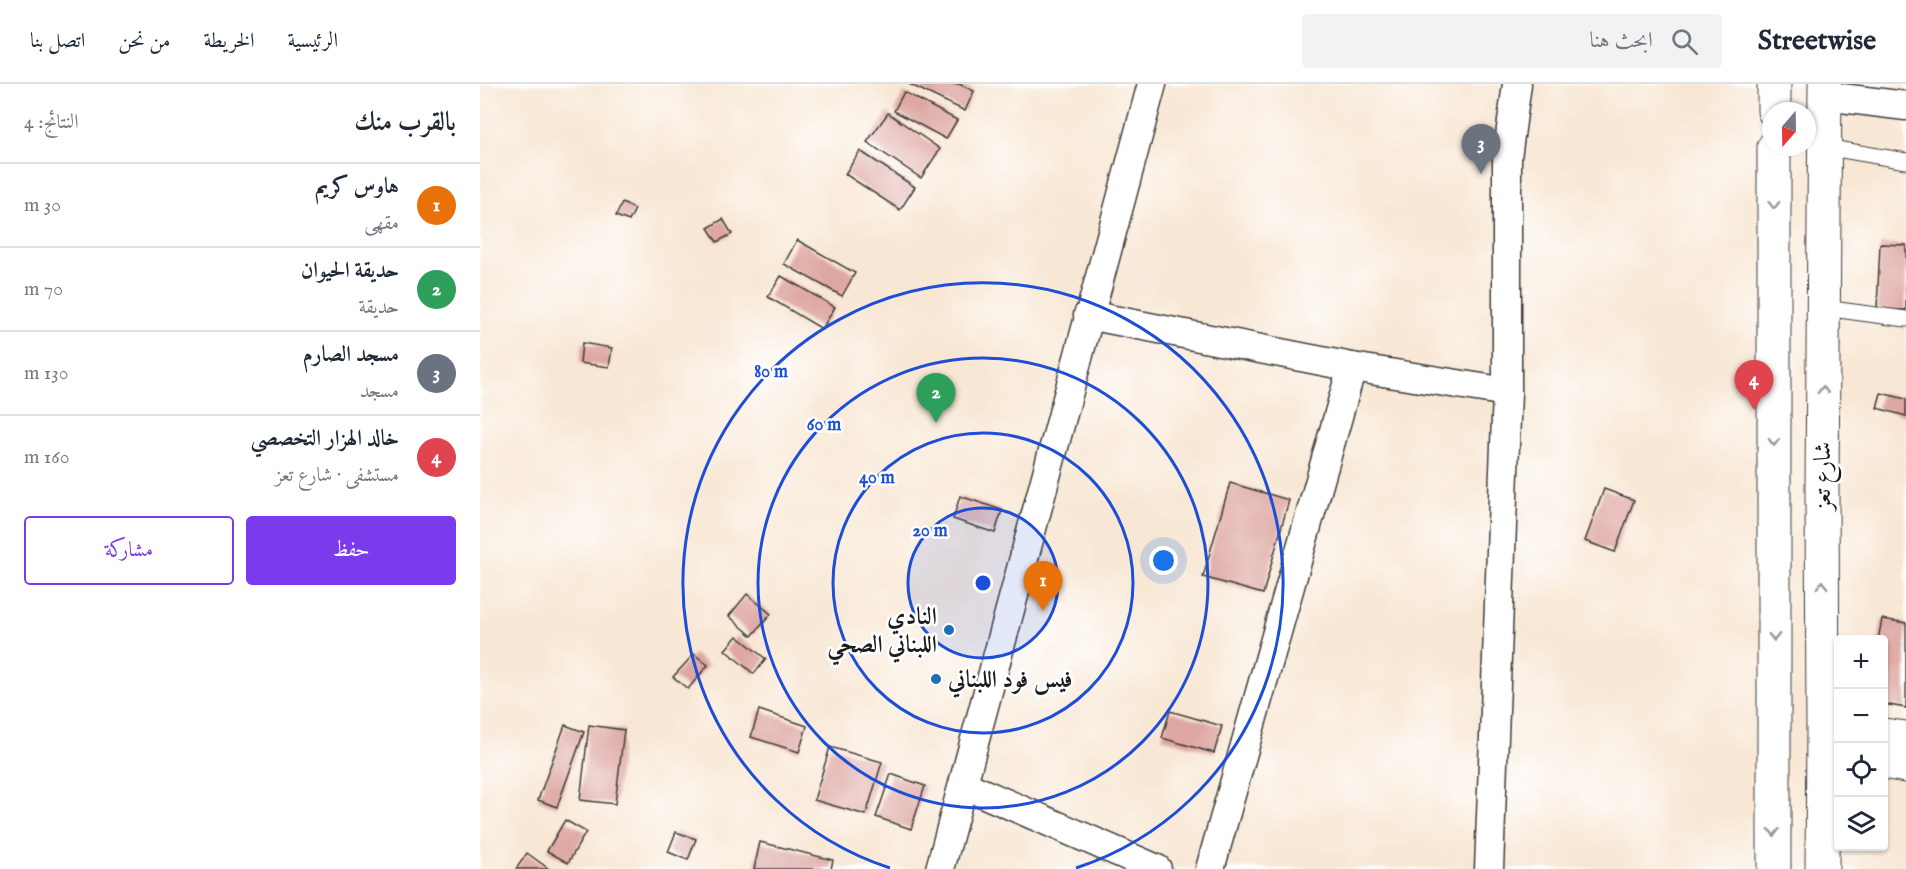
<!DOCTYPE html>
<html lang="ar">
<head>
<meta charset="utf-8">
<style>
  :root { --surface:#fff; --page:#f2f2f3; --text:#1f2937; --muted:#747a83; --line:#e0e1e3; --accent:#7c3aed }
  body { margin:0; font-family:"IM FELL English",Amiri,serif; background:var(--page); color:var(--text); direction:rtl }
  .controls { position:absolute; right:18px; bottom:18px; display:grid; overflow:hidden; border-radius:6px; box-shadow:0 2px 4px #0004 }
  .controls button { width:54px; height:54px; display:grid; place-items:center; padding:0; border:0; border-bottom:2px solid var(--line); background:var(--surface); color:var(--text); font:30px sans-serif }
  .compass { position:absolute; left:1282px; top:18px; width:54px; height:54px; border-radius:50%; background:var(--surface); box-shadow:0 2px 4px #0004; rotate:200deg }
  .you { position:absolute; left:684px; top:477px; width:21px; height:21px; margin:-15px; border:4px solid #fff; border-radius:50%; background:#1a73e8; box-shadow:0 0 0 9px #1a73e833 }
  .badge { display:grid; place-items:center; width:39px; height:39px; border-radius:50%; background:var(--accent); color:#fff; font-size:20px; font-weight:700 }
  .pin { position:absolute; translate:-50% -50px; filter:drop-shadow(0 2px 3px #0008) }
  .pin::after { content:''; position:absolute; top:32px; width:21px; height:18px; background:inherit; clip-path:polygon(0 0,100% 0,50% 100%) }
  .list { margin:0; padding:0; list-style:none }
  h2 { display:flex; justify-content:space-between; align-items:center; height:78px; margin:0; padding:0 24px; font-size:26px }
  h2 small { font-size:20px; font-weight:400; color:var(--muted) }
  .list li { display:grid; grid-template-columns:39px 1fr auto; gap:18px; align-items:center; box-sizing:border-box; height:84px; padding:0 24px; border-top:2px solid var(--line) }
  .list b { display:block; font-size:22px; white-space:nowrap }
  .list p { margin:0; font-size:20px; white-space:nowrap; color:var(--muted) }
  .list em { font-size:20px; font-style:normal; color:var(--muted) }
  .actions { display:flex; gap:12px; padding:18px 24px }
  .actions a { flex:1; padding:14px 0; border:2px solid var(--accent); border-radius:6px; text-align:center; font-size:21px; color:var(--accent) }
  .actions .main { background:var(--accent); color:#fff }
  .icon { flex:none; width:33px; height:33px; fill:none; stroke:currentColor; stroke-width:2; stroke-linecap:round; stroke-linejoin:round }
  .map { position:relative; flex:none; width:1426px; height:785px; overflow:hidden; direction:ltr }
  header { display:flex; align-items:center; gap:36px; box-sizing:border-box; height:84px; padding:0 30px; background:var(--surface); border-bottom:2px solid var(--line) }
  header strong { font-size:28px }
  nav { display:flex; gap:33px; margin-inline-start:auto; font-size:21px }
  .search { width:420px; height:54px; background:var(--page); display:flex; align-items:center; gap:15px; box-sizing:border-box; padding:0 21px; border-radius:6px; color:var(--muted); font-size:22px }
  main { display:flex }
  aside { flex:1; background:var(--surface) }
  .map>svg:first-child { display:block }
</style>
</head>
<body>
<header>
<strong>Streetwise</strong>
<div class="search"><svg class="icon" aria-label="search" viewBox="0 0 24 24"><circle cx="10" cy="10" r="6"/><path d="M15 15l6 6"/></svg>ابحث هنا</div>
<nav><a>الرئيسية</a><a>الخريطة</a><a>من نحن</a><a>اتصل بنا</a></nav>
</header>
<main>
<div class="map">
<svg width="1426" height="785" viewBox="0 0 1426 785">
  <rect width="100%" height="100%" fill="#fff"/>
  <filter id="ink" filterUnits="userSpaceOnUse"><feTurbulence type="fractalNoise" baseFrequency=".0167" numOctaves="2"/><feDisplacementMap in="SourceGraphic" scale="12" xChannelSelector="R" yChannelSelector="G"/><feConvolveMatrix kernelMatrix="1 2 1 2 8 2 1 2 1" color-interpolation-filters="sRGB"/></filter>
  <filter id="wash" filterUnits="userSpaceOnUse"><feTurbulence type="fractalNoise" baseFrequency=".008" numOctaves="4" result="noise"/><feDisplacementMap in="SourceGraphic" scale="24" xChannelSelector="R" yChannelSelector="G"/><feGaussianBlur stdDeviation="1.35" result="paint"/><feColorMatrix in="noise" values="0 0 0 0 0 0 0 0 0 0 0 0 0 0 0 0 0 1.4 0 .05"/><feComposite in="paint" operator="in"/></filter>
  <g filter="url(#wash)">
    <rect width="100%" height="100%" fill="#f8e7d4"/>
    <g id="blocks">
      <g fill="#dea7a2">
        <polygon points="429,0 479,0 494,7 485,27"/>
        <polygon points="424,8 477,36 466,55 414,27"/>
        <polygon points="408,29 460,65 441,94 387,58"/>
        <polygon points="380,67 435,103 420,126 365,90"/>
        <polygon points="142,119 155,125 149,137 136,132"/>
        <polygon points="243,135 252,150 237,158 228,144"/>
        <polygon points="317,156 375,189 362,212 304,180"/>
        <polygon points="1400,160 1426,161 1426,226 1397,225"/>
        <polygon points="301,192 355,223 342,245 288,213"/>
        <polygon points="102,259 132,264 129,283 100,279"/>
        <polygon points="1401,309 1426,315 1426,332 1397,324"/>
        <polygon points="750,399 809,416 783,510 723,493"/>
        <polygon points="1124,405 1154,416 1135,468 1105,457"/>
        <polygon points="480,412 522,426 515,449 473,435"/>
        <polygon points="267,510 291,530 272,552 249,532"/>
        <polygon points="1402,535 1426,539 1426,624 1404,620 1404,556 1398,556"/>
        <polygon points="257,552 286,575 274,590 245,566"/>
        <polygon points="214,570 228,581 208,605 193,593"/>
        <polygon points="279,626 327,642 319,668 271,653"/>
        <polygon points="690,627 742,642 734,669 682,654"/>
        <polygon points="85,641 104,648 77,723 58,716"/>
        <polygon points="109,641 144,646 135,720 100,716"/>
        <polygon points="350,663 402,678 386,731 334,716"/>
        <polygon points="411,690 445,702 431,745 396,733"/>
        <polygon points="85,736 106,748 88,779 67,767"/>
        <polygon points="196,748 216,755 208,776 188,768"/>
        <polygon points="280,758 353,776 351,785 274,785"/>
        <polygon points="47,769 69,785 36,785"/>
      </g>
    </g>
  </g>
  <g filter="url(#ink)">
    <use href="#blocks" fill-opacity="0" stroke="#3d3a38" stroke-width="1.5"/>
    <g fill="none" stroke-linecap="round" stroke-linejoin="round">
      <g stroke="#3d3a38" stroke-width="17">
        <g id="service">
          <polyline points="1345,63 1426,77"/>
          <polyline points="1344,224 1426,235"/>
        </g>
      </g>
      <g stroke="#3d3a38" stroke-width="31">
        <g id="minor">
          <polyline points="1345,12 1426,22"/>
          <polyline points="608,231 872,283 1027,308"/>
          <polyline points="484,701 677,785"/>
          <polyline points="460,785 672,0"/>
          <polyline points="730,785 872,283"/>
          <polyline points="1009,785 1027,308 1027,74 1037,0"/>
        </g>
      </g>
      <g stroke="#3d3a38" stroke-width="35">
        <g id="tertiary">
          <polyline points="1404,651 1426,654"/>
          <polyline points="1404,678 1426,682"/>
        </g>
      </g>
      <g stroke="#3d3a38" stroke-width="35">
        <g id="trunk">
          <polyline points="1294,0 1294,27"/>
          <polyline points="1294,63 1294,785"/>
          <polyline points="1342,785 1343,644 1342,403 1345,0"/>
        </g>
      </g>
      <use href="#service" stroke="#fff" stroke-width="15"/>
      <use href="#minor" stroke="#fff" stroke-width="28"/>
      <use href="#tertiary" stroke="#fff" stroke-width="33"/>
      <use href="#trunk" stroke="#fff" stroke-width="33"/>
    </g>
    <defs><path id="oneway-chevron" d="M-2-3.5L2.5 0L-2 3.5" fill="none" stroke-width="1.6" stroke-linecap="round" stroke-linejoin="round" transform="scale(1.5)"/></defs>
    <g stroke="#999">
      <use href="#oneway-chevron" transform="translate(1294 121) rotate(90)"/>
      <use href="#oneway-chevron" transform="translate(1343 306) rotate(-89)"/>
      <use href="#oneway-chevron" transform="translate(1294 358) rotate(90)"/>
      <use href="#oneway-chevron" transform="translate(1342 501) rotate(-90)"/>
      <use href="#oneway-chevron" transform="translate(1294 553) rotate(90)"/>
      <use href="#oneway-chevron" transform="translate(1294 748) rotate(90)"/>
    </g>
  </g>
  <circle cx="503" cy="499" r="75" fill="#1d4ed8" fill-opacity=".12"/>
  <g fill="none" stroke="#1d4ed8" stroke-width="3">
    <circle cx="503" cy="499" r="75"/>
    <circle cx="503" cy="499" r="150"/>
    <circle cx="503" cy="499" r="225"/>
    <path d="M410 784A300 300 0 1 1 596 784"/>
  </g>
  <g fill="#1f6fb2" stroke="#fff" stroke-width="2">
    <circle cx="469" cy="546" r="6"/>
    <circle cx="456" cy="595" r="6"/>
  </g>
  <g text-anchor="middle" stroke-width="5" stroke-linejoin="round" paint-order="stroke">
    <g font-size="24" fill="#1c1c1c" stroke="#fff">
      <text transform="translate(1342 392) rotate(-90)" y="8">شارع تعز</text>
    </g>
    <g font-size="24" font-weight="bold" fill="#1c1c1c" stroke="#fff" text-anchor="end">
      <text x="457" y="540">النادي<tspan x="457" dy="28">اللبناني الصحي</tspan></text>
      <text x="468" y="603" text-anchor="start">فيس فود اللبناني</text>
    </g>
  </g>
  <circle cx="503" cy="499" r="9" fill="#1d4ed8" stroke="#fff" stroke-width="3"/>
  <g font-size="18" text-anchor="middle" font-weight="bold" fill="#1d4ed8" stroke="#fff" stroke-width="5" stroke-linejoin="round" paint-order="stroke">
    <text x="291" y="293">80 m</text>
    <text x="344" y="346">60 m</text>
    <text x="397" y="399">40 m</text>
    <text x="450" y="452">20 m</text>
  </g>
</svg>
<div class="controls">
<button>+</button>
<button>−</button>
<button><svg class="icon" aria-label="locate" viewBox="0 0 24 24"><circle cx="12" cy="12" r="6"/><path d="M12 2v4M12 18v4M2 12h4M18 12h4"/></svg></button>
<button><svg class="icon" aria-label="layers" viewBox="0 0 24 24"><path d="M12 4l9 5-9 5-9-5zM3 14l9 5 9-5"/></svg></button>
</div>
<svg class="compass" viewBox="-18 -18 36 36"><path d="M0-13l5 13h-10z" fill="#e53935"/><path d="M0 13l5-13h-10z" fill="#747a83"/></svg>
<div class="you"></div>
<div class="pin badge" style="left:563px;top:527px;background:#e8710a">1</div>
<div class="pin badge" style="left:456px;top:339px;background:#2e9e5b">2</div>
<div class="pin badge" style="left:1001px;top:90px;background:#6b7280">3</div>
<div class="pin badge" style="left:1274px;top:326px;background:#e0444e">4</div>
</div>
<aside>
<h2>بالقرب منك<small>النتائج: 4</small></h2>
<ul class="list">
<li><span class="badge" style="background:#e8710a">1</span><div><b>هاوس كريم</b><p>مقهى</p></div><em>30 m</em></li>
<li><span class="badge" style="background:#2e9e5b">2</span><div><b>حديقة الحيوان</b><p>حديقة</p></div><em>70 m</em></li>
<li><span class="badge" style="background:#6b7280">3</span><div><b>مسجد الصارم</b><p>مسجد</p></div><em>130 m</em></li>
<li><span class="badge" style="background:#e0444e">4</span><div><b>خالد الهزار التخصصي</b><p>مستشفى · شارع تعز</p></div><em>160 m</em></li>
</ul>
<div class="actions"><a class="main">حفظ</a><a>مشاركة</a></div>
</aside>
</main>
</body>
</html>
